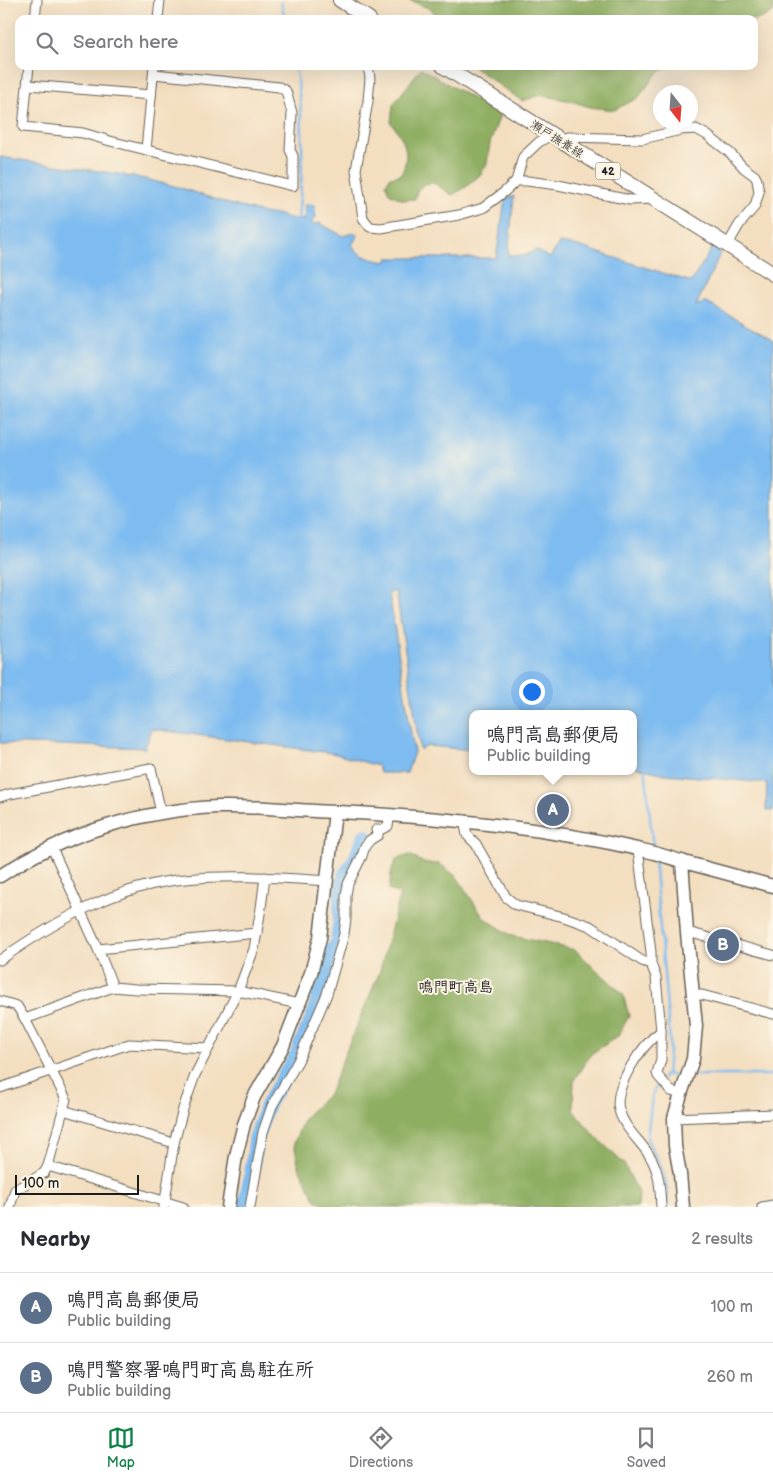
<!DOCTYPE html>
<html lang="en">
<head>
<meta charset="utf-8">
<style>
  :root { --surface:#fff; --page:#f2f2f3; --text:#2b2b33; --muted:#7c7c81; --line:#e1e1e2; --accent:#0b8043 }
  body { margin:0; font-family:"Balsamiq Sans","Klee One",sans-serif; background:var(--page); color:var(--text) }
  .compass { position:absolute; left:653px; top:85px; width:45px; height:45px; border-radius:50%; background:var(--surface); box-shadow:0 5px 20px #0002; rotate:163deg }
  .scale { position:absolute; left:15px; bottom:12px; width:124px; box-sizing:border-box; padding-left:5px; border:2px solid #1c1c1c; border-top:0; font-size:14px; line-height:18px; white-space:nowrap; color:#1c1c1c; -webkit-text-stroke:4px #fcf5e5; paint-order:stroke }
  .you { position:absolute; left:531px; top:691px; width:18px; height:18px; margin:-12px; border:4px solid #fff; border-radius:50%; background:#1a73e8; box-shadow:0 0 0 8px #1a73e833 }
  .badge { display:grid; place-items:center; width:32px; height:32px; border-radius:50%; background:var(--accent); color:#fff; font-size:16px; font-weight:700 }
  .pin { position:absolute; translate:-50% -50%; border:2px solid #fff; box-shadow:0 1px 5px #0006 }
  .popup { position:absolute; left:469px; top:710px; width:168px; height:65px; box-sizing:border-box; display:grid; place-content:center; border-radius:10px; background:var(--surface); filter:drop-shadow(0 1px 4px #0005); font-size:16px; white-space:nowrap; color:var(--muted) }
  .popup b { font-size:19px; color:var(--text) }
  .popup::after { content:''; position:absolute; left:50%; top:100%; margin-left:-10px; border:10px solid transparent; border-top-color:var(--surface) }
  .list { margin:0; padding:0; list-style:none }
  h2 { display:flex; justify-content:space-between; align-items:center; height:65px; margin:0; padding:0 20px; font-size:21px }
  h2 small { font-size:16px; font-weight:400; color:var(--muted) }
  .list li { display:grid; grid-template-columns:32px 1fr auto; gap:15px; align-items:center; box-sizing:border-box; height:70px; padding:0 20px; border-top:1px solid var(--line) }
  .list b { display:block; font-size:19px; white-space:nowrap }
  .list p { margin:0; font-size:16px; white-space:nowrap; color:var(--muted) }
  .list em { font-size:16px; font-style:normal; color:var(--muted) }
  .icon { flex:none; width:28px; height:28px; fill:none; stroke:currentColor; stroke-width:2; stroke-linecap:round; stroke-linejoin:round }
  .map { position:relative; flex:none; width:773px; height:1207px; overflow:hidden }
  .search { position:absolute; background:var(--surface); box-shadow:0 5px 20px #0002; left:15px; right:15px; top:15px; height:55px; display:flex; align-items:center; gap:12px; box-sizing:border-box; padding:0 18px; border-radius:10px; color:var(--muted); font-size:19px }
  .sheet { height:205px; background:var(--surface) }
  nav { display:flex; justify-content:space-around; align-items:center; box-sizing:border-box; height:70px; border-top:1px solid var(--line); background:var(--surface); font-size:14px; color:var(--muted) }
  nav a { display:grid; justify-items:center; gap:2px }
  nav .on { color:var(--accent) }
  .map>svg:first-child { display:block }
</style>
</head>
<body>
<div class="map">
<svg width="773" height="1207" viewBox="0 0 773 1207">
  <rect width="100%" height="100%" fill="#fcf5e5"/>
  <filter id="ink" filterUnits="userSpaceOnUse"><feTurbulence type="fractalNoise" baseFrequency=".02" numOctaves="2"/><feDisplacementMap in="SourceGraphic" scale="10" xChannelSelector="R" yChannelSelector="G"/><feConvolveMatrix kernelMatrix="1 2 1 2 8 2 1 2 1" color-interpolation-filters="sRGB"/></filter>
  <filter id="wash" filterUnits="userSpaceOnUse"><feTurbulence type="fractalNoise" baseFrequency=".0096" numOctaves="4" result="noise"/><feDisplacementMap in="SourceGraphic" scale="20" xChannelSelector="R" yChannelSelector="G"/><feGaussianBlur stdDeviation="1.12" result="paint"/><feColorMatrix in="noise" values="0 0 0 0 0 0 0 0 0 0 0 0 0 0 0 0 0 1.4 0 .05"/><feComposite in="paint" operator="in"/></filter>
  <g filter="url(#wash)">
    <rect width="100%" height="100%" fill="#f3dec0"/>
    <g fill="#8eae62" stroke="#55653f">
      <polygon points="409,0 773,0 773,13 754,21 754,19 439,19 431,9"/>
      <polygon points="472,66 673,66 658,72 638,98 614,110 590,107 571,101 541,95 522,101"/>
      <path d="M 421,68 L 500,115 L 490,143 L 487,164 L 480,175 L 466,187 L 452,195 L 434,183 L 424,184 L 417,191 L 415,199 L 403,200 L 389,193 L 386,184 L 390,177 L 401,175 C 411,155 405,139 391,123 L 393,105 Z"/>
      <polygon points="410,855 424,863 440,864 457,877 483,917 512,936 550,944 575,950 623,994 629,1016 618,1036 591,1054 574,1080 573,1110 596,1137 624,1164 639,1194 638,1207 329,1207 315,1199 299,1167 294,1143 304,1118 330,1092 346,1051 380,971 400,894 389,890 391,873 396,859"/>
    </g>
    <path fill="#7dbbf0" stroke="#4c6c86" d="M 0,157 L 125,175 L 126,177 L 132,176 L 178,187 L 229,204 L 268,214 L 281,215 L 283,217 L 304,220 L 305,204 L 314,205 L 316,218 L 311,223 L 314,225 L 319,223 L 343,236 L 353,233 L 358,235 L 352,245 C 359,257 373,260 386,262 L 388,258 L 496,258 L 505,200 L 514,196 L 508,255 L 524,256 L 536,250 L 550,258 L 559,243 L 578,246 L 691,282 L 713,247 L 721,252 L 696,306 L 705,302 L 773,340 L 773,811 L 766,810 L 767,783 L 665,774 L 633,766 L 633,714 L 473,714 L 473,750 L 428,746 L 420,750 L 396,591 L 389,593 L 414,752 L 407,773 L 380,773 L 378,766 L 332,753 L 152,729 L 145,748 L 0,743 Z"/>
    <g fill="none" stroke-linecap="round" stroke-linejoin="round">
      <g stroke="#7dbbf0" stroke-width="2.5">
        <polyline points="281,2 285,19"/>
        <path d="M 295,66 C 305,118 303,169 298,221"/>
        <polyline points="645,766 653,848"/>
        <polyline points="654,858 670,1042 667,1072 663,1078"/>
        <polyline points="667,1072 669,1075 684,1075"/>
        <polyline points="692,1075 773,1075"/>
        <polyline points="660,1083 654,1090 652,1097 647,1139 662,1169 665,1180 668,1190 667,1207"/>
      </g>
      <polyline stroke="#7dbbf0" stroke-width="15" points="245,1207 252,1171 256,1138 267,1105 296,1056 313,1017 331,951 337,945 340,923 341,896 345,874 354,863 365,836"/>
    </g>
  </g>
  <g filter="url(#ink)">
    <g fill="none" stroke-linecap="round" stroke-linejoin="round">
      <g stroke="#676055" stroke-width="11">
        <g id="street">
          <polyline points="35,19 37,0"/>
          <polyline points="158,19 160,0"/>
          <polyline points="29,66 23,127 83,133 110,141 293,186 293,156 290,150 292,113 286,91 279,87 154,74"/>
          <polyline points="368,66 370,78 368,101 356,170 363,218 370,227 381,228 459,215 483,208 503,193 516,181 523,157 539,142 551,135"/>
          <polyline points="28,85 151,95"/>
          <polyline points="559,140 567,137 642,139 681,130 696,129 707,135 730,153 744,168 755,176 757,180 759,192 755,206 739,225 727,246"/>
          <polyline points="146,150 154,66"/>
          <polyline points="516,181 527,181 558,185 630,200 653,199"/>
          <polyline points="0,797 10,794 151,768 161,813"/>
          <polyline points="464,820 467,835 476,844 506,897 516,905 564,917 590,926 642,961 651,964"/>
          <polyline points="52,848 98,949 113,987"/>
          <polyline points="638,849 651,952 651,964 656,977 661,1031 661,1060 657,1073 658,1076 671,1091 681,1094"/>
          <polyline points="687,933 695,934 773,955"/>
          <polyline points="98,949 257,933"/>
          <path d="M 0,960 C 56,921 117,885 186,879 C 233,874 280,878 327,881"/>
          <polyline points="693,995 702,995 773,1014"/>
          <polyline points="0,1001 17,1006 25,1019 66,1099 48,1166 44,1173 15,1190 10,1207"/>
          <polyline points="25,1019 113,987 136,989 238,991 299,1004"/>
          <polyline points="0,1088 129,1044 208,1048"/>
          <polyline points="63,1110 174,1143"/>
          <polyline points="674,1118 773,1114"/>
          <polyline points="48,1166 183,1207"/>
          <polyline points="164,1207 174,1143 183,1109 195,1075 238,991 254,949 261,908 265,877"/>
          <polyline points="250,1207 263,1132 272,1106 298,1061 327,994 344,934 346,918 346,895 348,884 362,856 365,846 370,840 378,835 376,830 382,829 388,826 390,815"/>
          <path d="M 661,1207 C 660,1190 660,1174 651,1158 C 642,1142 624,1129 619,1110 C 613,1086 642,1045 661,1031"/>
          <polyline points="762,1207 773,1205"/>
        </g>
      </g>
      <g stroke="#676055" stroke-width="15">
        <g id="secondary">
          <polyline points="682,861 687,933 696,1026 693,1059 681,1094 674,1118 675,1146 680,1174 683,1207"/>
          <path d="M 0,876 C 63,834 142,810 218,807 C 258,806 298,811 338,812 C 440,817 542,827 642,850 C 657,853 670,858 684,862 C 714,870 743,878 773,886"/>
          <polyline points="228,1207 236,1156 244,1124 254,1097 283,1046 311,973 320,938 335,812"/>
        </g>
      </g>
      <g stroke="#676055" stroke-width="16">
        <g id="primary">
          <polyline points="340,0 369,19"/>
          <polyline points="443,66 773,274"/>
        </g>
      </g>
      <use href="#street" stroke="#fff" stroke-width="9"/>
      <use href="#secondary" stroke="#fff" stroke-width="12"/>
      <use href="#primary" stroke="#fff" stroke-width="14"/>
    </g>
  </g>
  <g text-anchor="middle" stroke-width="4" stroke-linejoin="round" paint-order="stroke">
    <rect fill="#fcf5e5" stroke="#5f5d58" stroke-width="1" x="595.5" y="162.5" width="25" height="17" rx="4"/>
    <g font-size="11" font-weight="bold" fill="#1c1c1c">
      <text x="608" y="175">42</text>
    </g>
    <g font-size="12" fill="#1c1c1c" stroke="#fcf5e5">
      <text transform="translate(557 139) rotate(32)" y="4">瀬戸撫養線</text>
    </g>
    <g font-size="15" font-weight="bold" fill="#1c1c1c" stroke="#fcf5e5">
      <text x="456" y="992">鳴門町高島</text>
    </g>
  </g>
</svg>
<svg class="compass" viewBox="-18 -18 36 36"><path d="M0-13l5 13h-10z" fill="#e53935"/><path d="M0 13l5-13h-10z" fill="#7c7c81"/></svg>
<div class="scale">100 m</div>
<div class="you"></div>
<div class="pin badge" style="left:553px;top:810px;background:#5c6f8a">A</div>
<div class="popup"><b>鳴門高島郵便局</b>Public building</div>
<div class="pin badge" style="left:723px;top:945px;background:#5c6f8a">B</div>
<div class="search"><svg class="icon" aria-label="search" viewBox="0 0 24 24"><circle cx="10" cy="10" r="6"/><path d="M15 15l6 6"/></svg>Search here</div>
</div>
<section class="sheet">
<h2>Nearby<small>2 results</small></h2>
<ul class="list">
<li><span class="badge" style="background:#5c6f8a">A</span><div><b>鳴門高島郵便局</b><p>Public building</p></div><em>100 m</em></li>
<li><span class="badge" style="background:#5c6f8a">B</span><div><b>鳴門警察署鳴門町高島駐在所</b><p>Public building</p></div><em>260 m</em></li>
</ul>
</section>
<nav>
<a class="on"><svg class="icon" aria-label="map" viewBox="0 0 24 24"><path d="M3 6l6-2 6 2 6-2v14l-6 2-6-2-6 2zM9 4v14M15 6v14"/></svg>Map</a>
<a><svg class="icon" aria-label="directions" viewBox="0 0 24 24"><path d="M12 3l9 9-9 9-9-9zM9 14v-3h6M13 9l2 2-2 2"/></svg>Directions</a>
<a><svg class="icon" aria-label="saved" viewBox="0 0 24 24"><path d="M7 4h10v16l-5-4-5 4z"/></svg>Saved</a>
</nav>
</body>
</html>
